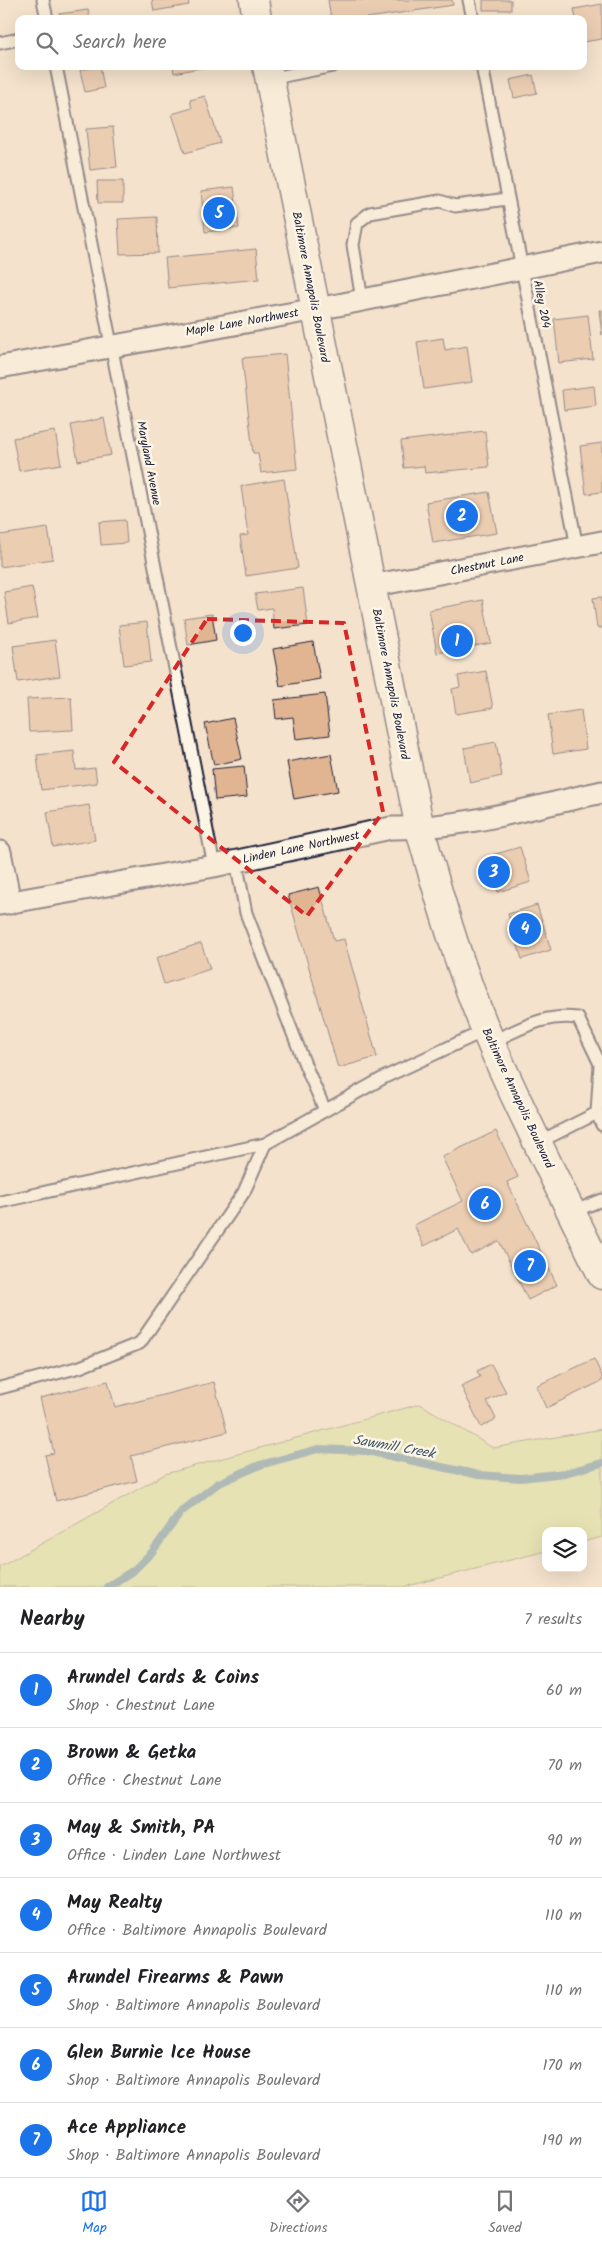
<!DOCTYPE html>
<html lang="en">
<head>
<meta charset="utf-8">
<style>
  :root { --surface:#fff; --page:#f6f6f6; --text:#202124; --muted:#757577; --line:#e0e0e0; --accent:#1a73e8 }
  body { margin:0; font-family:Kalam,sans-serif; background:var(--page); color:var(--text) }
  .controls { position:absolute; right:15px; bottom:15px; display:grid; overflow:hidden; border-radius:10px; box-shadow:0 5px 20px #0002 }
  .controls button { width:45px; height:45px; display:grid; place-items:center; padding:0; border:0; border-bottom:1px solid var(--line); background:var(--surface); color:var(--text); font:25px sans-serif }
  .you { position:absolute; left:242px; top:632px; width:18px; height:18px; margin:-12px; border:4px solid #fff; border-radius:50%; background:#1a73e8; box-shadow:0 0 0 8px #1a73e833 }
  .badge { display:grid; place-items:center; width:32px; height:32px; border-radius:50%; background:var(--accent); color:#fff; font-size:16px; font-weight:700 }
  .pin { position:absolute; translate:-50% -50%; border:2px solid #fff; box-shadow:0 1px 5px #0006 }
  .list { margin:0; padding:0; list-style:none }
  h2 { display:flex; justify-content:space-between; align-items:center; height:65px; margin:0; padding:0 20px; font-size:21px }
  h2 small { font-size:16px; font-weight:400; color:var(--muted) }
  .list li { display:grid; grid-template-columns:32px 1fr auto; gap:15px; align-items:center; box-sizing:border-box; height:75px; padding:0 20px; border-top:1px solid var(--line) }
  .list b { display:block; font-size:19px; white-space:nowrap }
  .list p { margin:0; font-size:16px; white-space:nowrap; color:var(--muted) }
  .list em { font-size:16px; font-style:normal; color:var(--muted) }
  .icon { flex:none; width:28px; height:28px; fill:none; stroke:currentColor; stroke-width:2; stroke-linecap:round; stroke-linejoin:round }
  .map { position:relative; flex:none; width:602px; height:1587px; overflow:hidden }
  .search { position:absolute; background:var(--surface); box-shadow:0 5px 20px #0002; left:15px; right:15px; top:15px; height:55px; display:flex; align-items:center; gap:12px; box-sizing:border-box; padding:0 18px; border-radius:10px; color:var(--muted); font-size:19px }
  .sheet { height:590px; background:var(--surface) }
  nav { display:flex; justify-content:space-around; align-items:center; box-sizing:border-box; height:70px; border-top:1px solid var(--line); background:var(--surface); font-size:14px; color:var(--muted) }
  nav a { display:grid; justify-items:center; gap:2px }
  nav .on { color:var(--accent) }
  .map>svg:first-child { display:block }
</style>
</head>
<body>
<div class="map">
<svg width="602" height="1587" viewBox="0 0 602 1587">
  <rect width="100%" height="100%" fill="#f4e2cc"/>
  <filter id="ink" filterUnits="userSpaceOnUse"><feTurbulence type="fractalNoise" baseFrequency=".02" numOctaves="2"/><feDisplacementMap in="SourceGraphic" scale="10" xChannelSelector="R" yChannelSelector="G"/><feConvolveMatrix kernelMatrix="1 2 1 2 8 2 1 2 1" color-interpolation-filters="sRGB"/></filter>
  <g filter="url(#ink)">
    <polygon fill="#d5e295" stroke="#7c8268" points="420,1404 493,1448 602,1429 602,1537 583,1542 583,1531 546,1531 546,1551 404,1587 0,1587 0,1567 165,1474"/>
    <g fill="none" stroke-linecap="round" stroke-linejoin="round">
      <polyline stroke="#5b899e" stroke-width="8" points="107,1587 134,1570 152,1552 181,1512 217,1484 260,1465 318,1449 367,1451 479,1475 521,1478 565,1473 602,1463"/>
    </g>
    <g fill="#e1b492" stroke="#22223b">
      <polygon points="152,0 188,0 189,5 154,11"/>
      <polygon points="328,0 452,0 453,5 361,19 331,19"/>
      <rect x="483" y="0" width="28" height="10"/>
      <polygon points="602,4 602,39 583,42 583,19 576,19 574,9"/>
      <polygon points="88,10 90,19 60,19 59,14"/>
      <polygon points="100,66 104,88 85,92 80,70"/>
      <polygon points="173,66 210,66 174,73"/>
      <polygon points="533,75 537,93 514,98 510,80"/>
      <polygon points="205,96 220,143 185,153 172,114 192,108 190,100"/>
      <polygon points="113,127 117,167 90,170 86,129"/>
      <polygon points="97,181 123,181 123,203 98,203"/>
      <polygon points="234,187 239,228 205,232 201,191"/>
      <polygon points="157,217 158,253 120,254 118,219"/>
      <polygon points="256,249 259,279 168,288 165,258"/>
      <polygon points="599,310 602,310 602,335"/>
      <polygon points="588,315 593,359 559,363 554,319"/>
      <polygon points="443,338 445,350 467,346 472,382 424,389 417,342"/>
      <polygon points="285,354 297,469 261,473 258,453 253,453 242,358"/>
      <polygon points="594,386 596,406 564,410 562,390"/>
      <polygon points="104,418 111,455 78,461 71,425"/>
      <polygon points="55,431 61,464 19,471 13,438"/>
      <polygon points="485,431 489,467 425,473 424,466 404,468 401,441"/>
      <polygon points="602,443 602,492 586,494 580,446"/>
      <polygon points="284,479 298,568 246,576 240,536 248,535 241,486"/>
      <polygon points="489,492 497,533 433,543 426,502"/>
      <polygon points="125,520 127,543 101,545 99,522"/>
      <polygon points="48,528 53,559 0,567 0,535"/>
      <polygon points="32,587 38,618 9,623 4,592"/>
      <polygon points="303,588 308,625 274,629 272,608 258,610 255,594"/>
      <polygon points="602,597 602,628 597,628 593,598"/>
      <polygon points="483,600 491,643 437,653 429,610"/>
      <polygon points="212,614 216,640 188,645 184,618"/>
      <polygon points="147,622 151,662 124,665 119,625"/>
      <polygon points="55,640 60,676 18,682 13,646"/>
      <polygon points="313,642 320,679 280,686 273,649"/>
      <polygon points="486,671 493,708 456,714 452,689 460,687 458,676"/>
      <polygon points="325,694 330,735 296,739 293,717 276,719 274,700"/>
      <polygon points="71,697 73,730 29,732 27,699"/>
      <polygon points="581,710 586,749 553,754 548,715"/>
      <polygon points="233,718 242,759 214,765 205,724"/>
      <polygon points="496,742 502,776 470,783 464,748"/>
      <polygon points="74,751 76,770 95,768 97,783 41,790 37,755"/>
      <polygon points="331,754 338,791 294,799 287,762"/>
      <polygon points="244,766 247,797 215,800 212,769"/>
      <polygon points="89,805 95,840 53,847 47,812"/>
      <polygon points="520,847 531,882 498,892 489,856"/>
      <polygon points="319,887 334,941 344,939 377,1057 338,1068 288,895"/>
      <polygon points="537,905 551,950 522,959 508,914"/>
      <polygon points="201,943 210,969 164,984 156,958"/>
      <polygon points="496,1131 518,1177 507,1182 557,1285 528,1300 499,1241 471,1255 458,1229 424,1246 414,1225 463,1201 442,1157"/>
      <polygon points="594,1359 602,1376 602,1381 546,1408 536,1386"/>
      <polygon points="491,1364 506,1392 487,1401 496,1419 481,1427 461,1386 480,1377 477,1371"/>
      <polygon points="108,1381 115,1407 214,1382 227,1432 131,1456 137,1481 56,1501 45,1455 54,1453 40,1398"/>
    </g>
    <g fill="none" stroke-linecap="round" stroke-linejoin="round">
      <g stroke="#22223b" stroke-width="15">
        <g id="lane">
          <polyline points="43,0 47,19"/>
          <polyline points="469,0 473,19"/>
          <polyline points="0,43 19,39"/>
          <polyline points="56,66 214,866"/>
          <polyline points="482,66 577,547"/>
          <polyline points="269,79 333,66"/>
          <polyline points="362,300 353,245 357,223 370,213 440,201 455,206 507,199"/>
          <polyline points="236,861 246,913 306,1067 325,1110"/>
          <path d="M 491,1042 C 523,1028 542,1014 578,1018 L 600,1064 L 597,1113 L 602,1125"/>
          <polyline points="539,1142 597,1113"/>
          <polyline points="0,1202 265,1144 385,1077 486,1030"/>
          <polyline points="572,1212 602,1200"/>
          <polyline points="0,1388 80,1367 140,1343 244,1192 265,1144"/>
        </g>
      </g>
      <g stroke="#22223b" stroke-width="25">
        <g id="street">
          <polyline points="0,367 338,305 602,252"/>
          <polyline points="371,586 602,542"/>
          <polyline points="0,852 10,903"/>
          <path d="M 0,904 L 214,866 L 391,828 C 462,829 533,807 602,792"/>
        </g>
      </g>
      <g stroke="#22223b" stroke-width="31">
        <g id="secondary">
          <polyline points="254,0 257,19"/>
          <path d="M 267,66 L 420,829 C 441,904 463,980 495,1052 C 528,1127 566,1200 602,1275"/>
        </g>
      </g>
      <use href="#lane" stroke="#fcf5e5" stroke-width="11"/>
      <use href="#street" stroke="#fcf5e5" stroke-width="21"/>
      <use href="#secondary" stroke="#fcf5e5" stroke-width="28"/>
    </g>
  </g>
  <path d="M0 0H602V1587H0ZM 207,619 L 344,623 L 383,812 L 307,916 L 114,762 Z" fill="#f4e2cc" fill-opacity=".55" fill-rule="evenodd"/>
  <path fill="none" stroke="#d62828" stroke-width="4" stroke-dasharray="10 6" stroke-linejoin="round" d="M 207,619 L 344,623 L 383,812 L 307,916 L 114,762 Z"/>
  <g text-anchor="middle" stroke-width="5" stroke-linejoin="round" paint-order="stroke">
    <g font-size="12" fill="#22223b" stroke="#fcf5e5">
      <text transform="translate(311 287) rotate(79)" y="4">Baltimore Annapolis Boulevard</text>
      <text transform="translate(542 304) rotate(79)" y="4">Alley 204</text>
      <text transform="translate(242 322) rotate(-10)" y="4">Maple Lane Northwest</text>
      <text transform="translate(149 463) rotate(79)" y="4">Maryland Avenue</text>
      <text transform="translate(487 564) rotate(-11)" y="4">Chestnut Lane</text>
      <text transform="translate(391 684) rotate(79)" y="4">Baltimore Annapolis Boulevard</text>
      <text transform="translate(301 847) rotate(-12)" y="4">Linden Lane Northwest</text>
      <text transform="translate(518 1098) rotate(65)" y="4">Baltimore Annapolis Boulevard</text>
    </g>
    <g font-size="14" font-style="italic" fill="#3e566d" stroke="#fcf5e5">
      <text transform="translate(394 1446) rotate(10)" y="5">Sawmill Creek</text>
    </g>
  </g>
</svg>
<div class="controls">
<button><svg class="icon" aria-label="layers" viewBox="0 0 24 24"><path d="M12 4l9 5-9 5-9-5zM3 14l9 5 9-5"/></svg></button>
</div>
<div class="you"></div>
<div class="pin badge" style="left:457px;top:641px">1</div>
<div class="pin badge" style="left:462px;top:516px">2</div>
<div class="pin badge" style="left:494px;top:872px">3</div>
<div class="pin badge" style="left:525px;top:929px">4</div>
<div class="pin badge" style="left:219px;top:213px">5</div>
<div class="pin badge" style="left:485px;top:1204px">6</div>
<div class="pin badge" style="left:530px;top:1266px">7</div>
<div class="search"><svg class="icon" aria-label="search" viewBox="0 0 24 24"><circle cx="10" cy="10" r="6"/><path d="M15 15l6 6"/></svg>Search here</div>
</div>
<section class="sheet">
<h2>Nearby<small>7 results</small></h2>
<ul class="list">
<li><span class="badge">1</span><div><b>Arundel Cards &amp; Coins</b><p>Shop · Chestnut Lane</p></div><em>60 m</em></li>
<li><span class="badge">2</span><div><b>Brown &amp; Getka</b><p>Office · Chestnut Lane</p></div><em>70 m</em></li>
<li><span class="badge">3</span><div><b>May &amp; Smith, PA</b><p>Office · Linden Lane Northwest</p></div><em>90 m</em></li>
<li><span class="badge">4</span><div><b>May Realty</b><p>Office · Baltimore Annapolis Boulevard</p></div><em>110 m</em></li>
<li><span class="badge">5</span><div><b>Arundel Firearms &amp; Pawn</b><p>Shop · Baltimore Annapolis Boulevard</p></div><em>110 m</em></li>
<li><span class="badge">6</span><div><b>Glen Burnie Ice House</b><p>Shop · Baltimore Annapolis Boulevard</p></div><em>170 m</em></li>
<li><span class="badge">7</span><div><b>Ace Appliance</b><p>Shop · Baltimore Annapolis Boulevard</p></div><em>190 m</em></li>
</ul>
</section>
<nav>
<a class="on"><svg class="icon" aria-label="map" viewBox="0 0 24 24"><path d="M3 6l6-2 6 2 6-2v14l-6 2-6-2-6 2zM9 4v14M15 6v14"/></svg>Map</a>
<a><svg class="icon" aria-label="directions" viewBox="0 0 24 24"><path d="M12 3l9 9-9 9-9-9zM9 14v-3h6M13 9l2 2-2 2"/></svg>Directions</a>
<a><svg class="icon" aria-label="saved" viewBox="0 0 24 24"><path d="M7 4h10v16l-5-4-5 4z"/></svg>Saved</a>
</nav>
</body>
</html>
